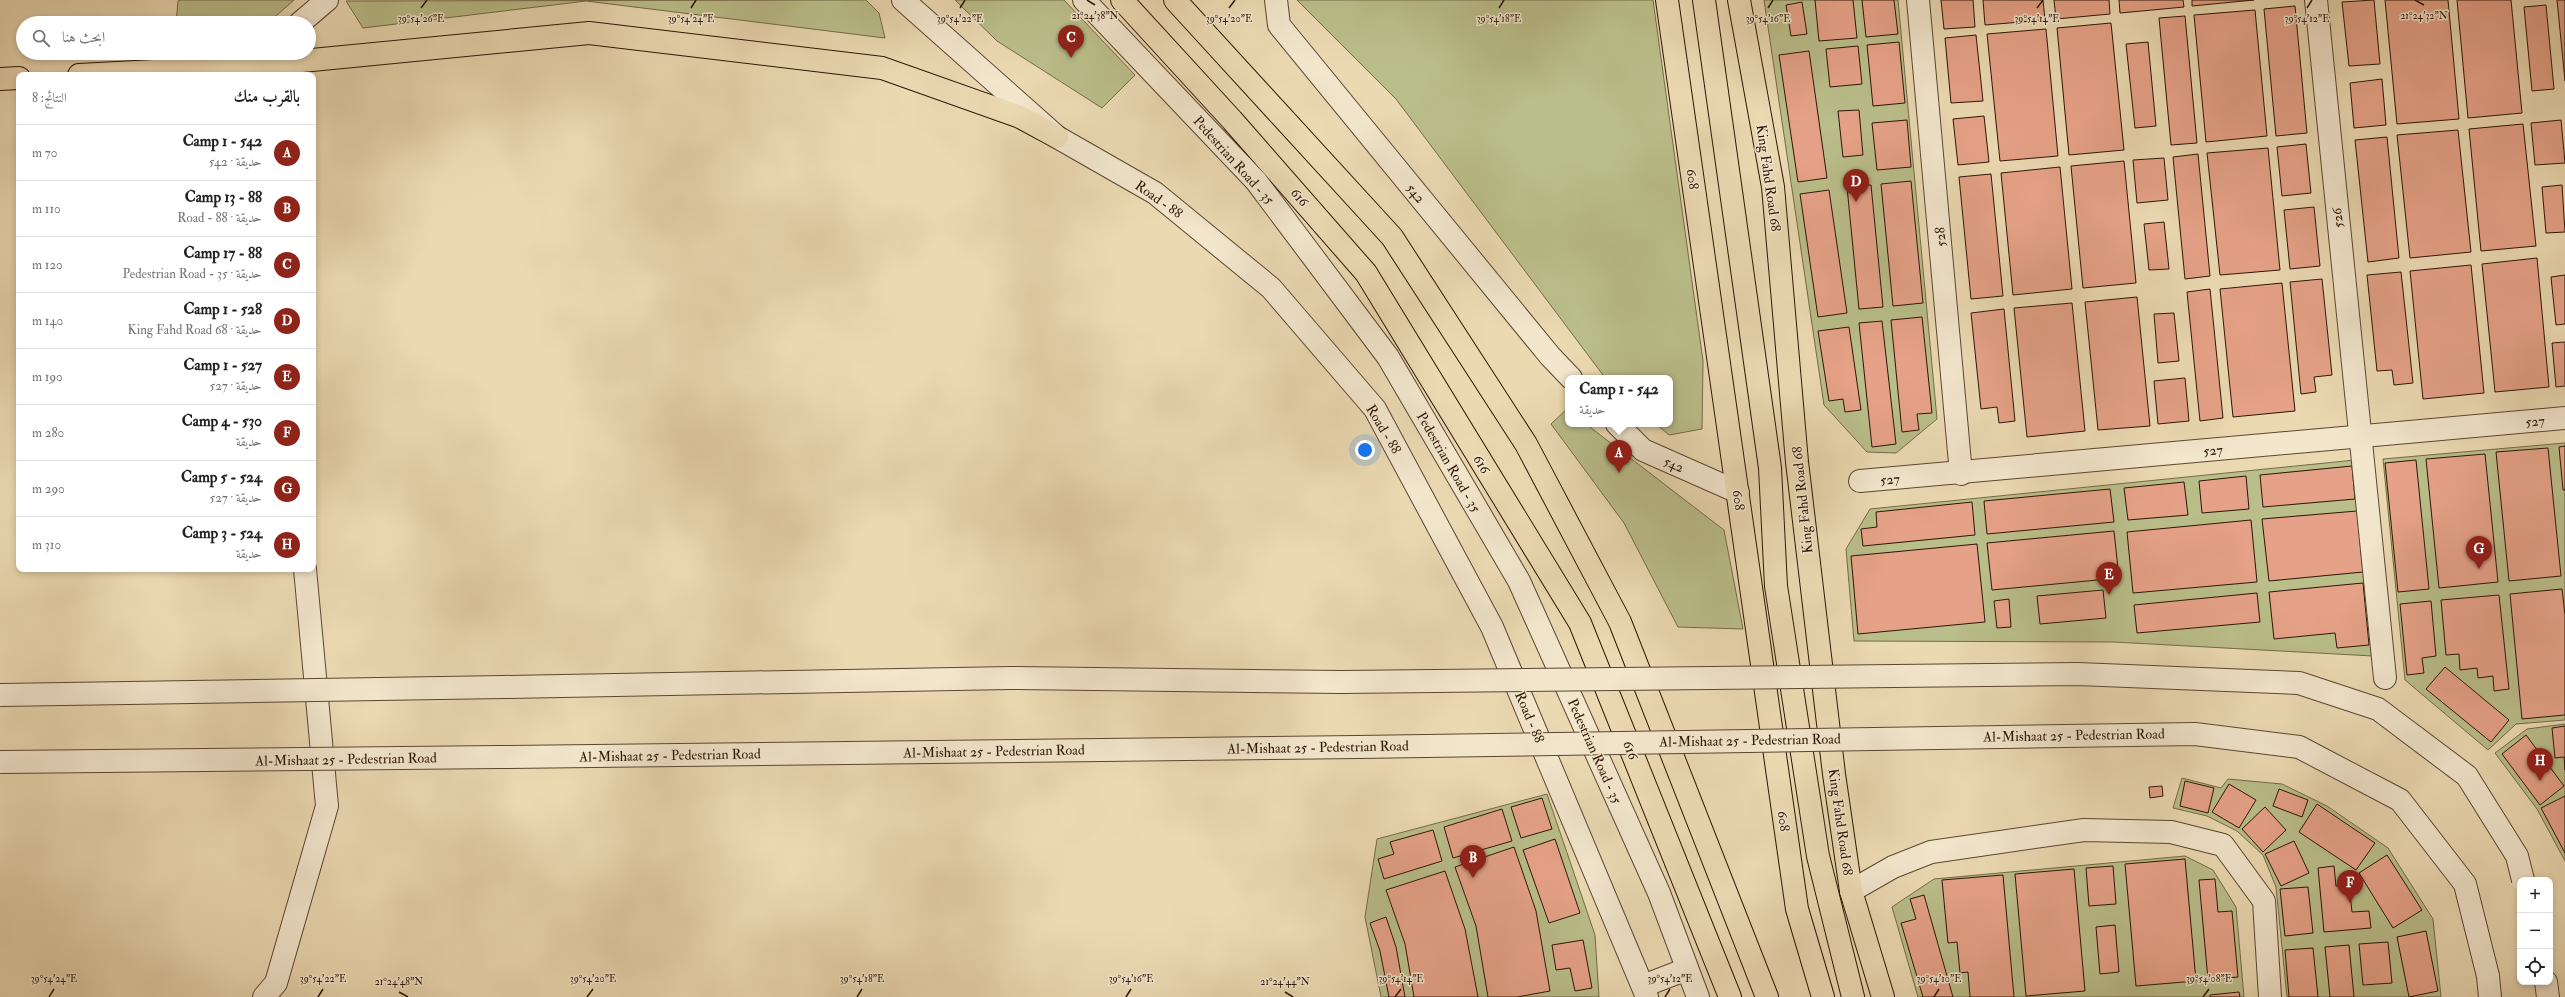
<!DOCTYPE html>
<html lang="ar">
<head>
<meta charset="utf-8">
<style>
  :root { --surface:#fff; --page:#f2f2f2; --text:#202124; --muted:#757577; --line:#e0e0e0; --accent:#8f2418 }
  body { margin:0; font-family:"IM FELL Double Pica",Amiri,serif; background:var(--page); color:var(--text); direction:rtl }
  .controls { position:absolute; right:12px; bottom:12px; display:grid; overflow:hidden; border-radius:8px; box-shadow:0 2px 6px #0003 }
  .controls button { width:36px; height:36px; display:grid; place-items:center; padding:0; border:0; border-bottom:1px solid var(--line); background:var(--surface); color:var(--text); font:20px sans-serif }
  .you { position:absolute; left:1365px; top:450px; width:14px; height:14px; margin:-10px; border:3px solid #fff; border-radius:50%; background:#1a73e8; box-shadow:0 0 0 6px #1a73e833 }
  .badge { display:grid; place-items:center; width:26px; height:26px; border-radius:50%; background:var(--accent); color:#fff; font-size:13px; font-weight:700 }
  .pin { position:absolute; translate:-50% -33px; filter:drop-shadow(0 1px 2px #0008) }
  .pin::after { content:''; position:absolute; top:21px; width:14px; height:12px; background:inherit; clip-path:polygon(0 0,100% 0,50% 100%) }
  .popup { position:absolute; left:1565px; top:375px; width:108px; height:52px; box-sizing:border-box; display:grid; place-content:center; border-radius:8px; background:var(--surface); filter:drop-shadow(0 1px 3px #0005); font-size:13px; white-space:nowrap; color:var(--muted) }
  .popup b { font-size:15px; color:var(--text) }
  .popup::after { content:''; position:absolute; left:50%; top:100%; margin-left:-8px; border:8px solid transparent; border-top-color:var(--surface) }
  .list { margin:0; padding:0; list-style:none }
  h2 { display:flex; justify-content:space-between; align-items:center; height:52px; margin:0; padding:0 16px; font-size:17px }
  h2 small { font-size:13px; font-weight:400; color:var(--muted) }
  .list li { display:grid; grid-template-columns:26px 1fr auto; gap:12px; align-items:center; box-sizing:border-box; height:56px; padding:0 16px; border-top:1px solid var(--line) }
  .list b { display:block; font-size:15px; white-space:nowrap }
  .list p { margin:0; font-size:13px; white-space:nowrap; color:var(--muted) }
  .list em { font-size:13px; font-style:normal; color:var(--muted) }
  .icon { flex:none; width:22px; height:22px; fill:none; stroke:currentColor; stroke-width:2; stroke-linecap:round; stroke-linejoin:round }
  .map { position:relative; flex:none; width:2565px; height:997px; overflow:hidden; direction:ltr }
  .search { position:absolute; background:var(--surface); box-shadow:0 2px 6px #0003; left:16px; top:16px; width:300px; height:44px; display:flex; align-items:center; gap:10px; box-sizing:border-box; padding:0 14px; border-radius:22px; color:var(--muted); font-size:15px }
  .panel { position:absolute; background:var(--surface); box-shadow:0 2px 6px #0003; left:16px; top:72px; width:300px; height:500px; border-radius:8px; direction:rtl }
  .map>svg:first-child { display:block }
</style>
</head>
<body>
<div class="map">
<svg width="2565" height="997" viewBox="0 0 2565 997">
  <rect width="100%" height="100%" fill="#ebd9b2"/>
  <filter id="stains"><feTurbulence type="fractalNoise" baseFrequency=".005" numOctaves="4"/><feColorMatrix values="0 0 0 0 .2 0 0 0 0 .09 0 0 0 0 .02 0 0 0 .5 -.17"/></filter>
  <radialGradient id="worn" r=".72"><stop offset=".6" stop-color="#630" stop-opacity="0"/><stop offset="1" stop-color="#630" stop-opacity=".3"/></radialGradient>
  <g fill="#babe8a" stroke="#746a48">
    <polygon points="180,0 294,0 268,23 176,23 178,1"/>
    <polygon points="866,0 879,13 885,38 586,1 363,28 346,1"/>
    <polygon points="955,0 1064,0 1135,75 1102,108 997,41"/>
    <polygon points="1297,0 1653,0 1703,361 1702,429 1669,435 1656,424 1670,424 1670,378 1606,378 1603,375 1396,99"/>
    <polygon points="1764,0 1898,0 1937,419 1896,453 1867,452 1824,405"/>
    <polygon points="1567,409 1568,424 1586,424 1724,530 1743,629 1678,627 1624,523 1551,424"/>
    <polygon points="2565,443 2565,720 2516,724 2488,750 2405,680 2383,459"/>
    <polygon points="2355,460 2373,656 2114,642 1854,641 1846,549 1870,509"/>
    <polygon points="2565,724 2565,861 2537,809 2495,753 2527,729"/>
    <polygon points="2182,778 2221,788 2228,779 2282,784 2327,806 2388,848 2433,919 2441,997 2287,997 2276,887 2263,855 2237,831 2207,816 2173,808"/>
    <polygon points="1547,794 1595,935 1599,997 1381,997 1365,917 1377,839"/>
    <polygon points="2185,856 2213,870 2236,907 2244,997 1918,997 1892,907 1934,879"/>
  </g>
  <g fill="#e6a288" stroke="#2d1505">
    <polygon points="1815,0 1853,0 1857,38 1819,41"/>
    <polygon points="1862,0 1894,0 1898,34 1866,37"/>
    <polygon points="1941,0 1973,0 1975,27 1944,29"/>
    <polygon points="1983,0 2043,0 2045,20 1985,25"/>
    <polygon points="2054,0 2109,0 2110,14 2056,19"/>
    <polygon points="2119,0 2183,0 2184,7 2120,13"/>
    <polygon points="2192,0 2254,0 2192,6"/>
    <polygon points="2374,0 2380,64 2349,66 2342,2"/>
    <polygon points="2385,0 2448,0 2459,119 2397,124"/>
    <polygon points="2457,0 2511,0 2522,113 2468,118"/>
    <polygon points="2557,0 2565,0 2565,81"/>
    <polygon points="1802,2 1807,34 1791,36 1786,5"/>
    <polygon points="2546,5 2554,89 2532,91 2524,7"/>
    <polygon points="2295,6 2307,133 2276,136 2264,9"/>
    <polygon points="2255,10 2267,136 2206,142 2194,15"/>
    <polygon points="2185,16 2197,143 2171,145 2159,18"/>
    <polygon points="2111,23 2124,150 2069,155 2057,28"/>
    <polygon points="2046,29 2058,156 2000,161 1987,34"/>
    <polygon points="1976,35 1983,101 1951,103 1945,38"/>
    <polygon points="1899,42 1905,103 1873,106 1867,45"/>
    <polygon points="2148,42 2156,126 2135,128 2126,44"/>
    <polygon points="1858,46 1862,84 1830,87 1826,49"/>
    <polygon points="1809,51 1827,178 1798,182 1779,55"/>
    <polygon points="2382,79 2386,125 2354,128 2350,83"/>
    <polygon points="1859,110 1863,155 1843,157 1838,111"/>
    <polygon points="1984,116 1989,162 1958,165 1953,119"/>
    <polygon points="1907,120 1911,167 1877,170 1872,123"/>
    <polygon points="2561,120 2565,163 2535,165 2531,123"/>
    <polygon points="2523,124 2536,246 2481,251 2469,129"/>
    <polygon points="2458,130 2471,252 2410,258 2397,135"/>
    <polygon points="2387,137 2399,258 2368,262 2355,140"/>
    <polygon points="2306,144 2311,193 2282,196 2277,147"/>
    <polygon points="2268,148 2280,270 2220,275 2207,153"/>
    <polygon points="2198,154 2210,276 2185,279 2173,157"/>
    <polygon points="2164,158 2168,200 2137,203 2133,160"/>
    <polygon points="2124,161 2136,283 2083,288 2071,166"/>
    <polygon points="2060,167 2072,289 2013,295 2001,173"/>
    <polygon points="1991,174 2003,296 1971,299 1959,177"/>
    <polygon points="1911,181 1923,303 1893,306 1881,184"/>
    <polygon points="1871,185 1883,307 1859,309 1847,187"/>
    <polygon points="2562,185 2565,232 2546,233 2542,187"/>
    <polygon points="1829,190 1847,313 1818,317 1800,194"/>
    <polygon points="2314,207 2320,266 2290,269 2284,210"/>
    <polygon points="2164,222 2169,269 2149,270 2144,224"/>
    <polygon points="2537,258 2549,387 2495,392 2482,264"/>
    <polygon points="2471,265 2484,393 2423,399 2410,271"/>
    <polygon points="2401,272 2413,383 2394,385 2392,370 2377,371 2367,275"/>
    <polygon points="2565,275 2565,324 2556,325 2551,277"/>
    <polygon points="2322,279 2332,375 2314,377 2316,392 2301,394 2290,282"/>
    <polygon points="2282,283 2295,411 2233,417 2220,289"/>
    <polygon points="2210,289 2223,418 2200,421 2187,292"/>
    <polygon points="2137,297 2150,426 2098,430 2085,302"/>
    <polygon points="2072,303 2085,431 2027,437 2014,308"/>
    <polygon points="2004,309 2015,421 1999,423 1997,407 1981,409 1971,313"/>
    <polygon points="2174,313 2179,361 2158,363 2154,314"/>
    <polygon points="1922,317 1932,413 1917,414 1919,430 1902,432 1891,320"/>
    <polygon points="1882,321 1896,444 1872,447 1859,323"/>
    <polygon points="1849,327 1861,410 1845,412 1843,399 1829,401 1818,331"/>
    <polygon points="2565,342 2565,386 2556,387 2552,343"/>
    <polygon points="2185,378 2189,421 2158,424 2154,381"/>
    <polygon points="2565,446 2565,490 2563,490 2559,447"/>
    <polygon points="2548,448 2561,576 2509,581 2496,452"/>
    <polygon points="2485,454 2498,582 2439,588 2426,459"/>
    <polygon points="2416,460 2429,589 2398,592 2385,463"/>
    <polygon points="2352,466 2355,499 2263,507 2260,475"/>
    <polygon points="2246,476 2249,509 2202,513 2199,481"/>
    <polygon points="2184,482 2188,515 2128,520 2124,488"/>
    <polygon points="2110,489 2114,522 1987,534 1984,501"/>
    <polygon points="1972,502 1975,535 1863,546 1861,529 1877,527 1876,512"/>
    <polygon points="2357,511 2363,572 2269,581 2262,519"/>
    <polygon points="2251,520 2257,582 2133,593 2127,532"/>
    <polygon points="2114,531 2119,578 1992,590 1987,543"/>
    <polygon points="1977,544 1985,622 1858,634 1851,556"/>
    <polygon points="2363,583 2369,645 2337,648 2335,633 2274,639 2269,592"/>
    <polygon points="2562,589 2565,615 2565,715 2522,719 2510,594"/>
    <polygon points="2103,590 2106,618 2040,624 2037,596"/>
    <polygon points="2257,593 2260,622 2137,633 2134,605"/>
    <polygon points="2499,595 2509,689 2494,691 2493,676 2478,678 2477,668 2460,670 2459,654 2446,655 2441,600"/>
    <polygon points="2009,599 2011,627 1997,628 1994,601"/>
    <polygon points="2431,601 2436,656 2422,658 2424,673 2407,675 2400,604"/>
    <polygon points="2445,667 2509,720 2491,742 2426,689"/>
    <polygon points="2565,726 2565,770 2564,757 2555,758 2552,728"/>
    <polygon points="2526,735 2564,786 2540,805 2502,754"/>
    <polygon points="2185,781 2214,788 2208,813 2180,806"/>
    <polygon points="2229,784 2256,800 2239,828 2212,812"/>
    <polygon points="2162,786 2163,796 2150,798 2149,787"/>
    <polygon points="2279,789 2308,800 2302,817 2273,806"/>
    <polygon points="2565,796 2565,853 2541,808"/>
    <polygon points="1542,798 1552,829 1521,838 1511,807"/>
    <polygon points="2317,804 2375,843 2356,870 2299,832"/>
    <polygon points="2265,807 2286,830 2263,852 2242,829"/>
    <polygon points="1502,809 1512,841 1453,858 1444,827"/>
    <polygon points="1433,830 1442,861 1384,879 1378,859 1394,854 1390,842"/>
    <polygon points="1555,839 1580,913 1549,923 1523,850"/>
    <polygon points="2294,841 2309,873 2281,886 2265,854"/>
    <polygon points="1514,847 1536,911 1550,991 1517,997 1488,997 1476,926 1455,867"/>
    <polygon points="2387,855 2422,910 2393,928 2359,873"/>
    <polygon points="2185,859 2196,981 2136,986 2125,864"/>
    <polygon points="2113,866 2116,904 2089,906 2086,868"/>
    <polygon points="2334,866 2336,886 2349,884 2352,912 2369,911 2371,928 2324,932 2318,868"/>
    <polygon points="2074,869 2085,991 2026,996 2015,874"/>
    <polygon points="1445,871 1465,929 1478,997 1414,997 1405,944 1386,890"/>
    <polygon points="2003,875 2014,997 1970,997 1968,972 1960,973 1957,942 1948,943 1942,880"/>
    <polygon points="2215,879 2218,912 2232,911 2238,977 2208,980 2199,880"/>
    <polygon points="2308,887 2313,933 2285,936 2280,889"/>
    <polygon points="1924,895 1953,997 1923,997 1901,923 1916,919 1910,899"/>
    <polygon points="1386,917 1396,947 1405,997 1389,997 1380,951 1370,923"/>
    <polygon points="2115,925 2119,972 2100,974 2096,927"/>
    <polygon points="2426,931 2438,991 2409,997 2397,937"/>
    <polygon points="1583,940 1592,988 1575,991 1570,968 1556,970 1552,945"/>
    <polygon points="2388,942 2392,983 2363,985 2359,944"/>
    <polygon points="2349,945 2354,997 2330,997 2325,947"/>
    <polygon points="2313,948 2318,997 2289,997 2285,950"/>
    <polygon points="2239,992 2240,997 2210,997 2210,995"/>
  </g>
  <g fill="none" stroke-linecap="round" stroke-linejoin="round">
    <g stroke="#5c4630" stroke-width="24">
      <g id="minor">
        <polyline points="903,0 1057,137 1155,193 1271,288 1375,409 1492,627 1647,997"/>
        <polyline points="1084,0 1256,181 1388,357 1519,581 1659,893 1698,997"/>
        <polyline points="1276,0 1279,25 1550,356 1571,378"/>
        <polyline points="1918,0 1961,474"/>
        <polyline points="2316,0 2385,678"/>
        <polyline points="300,23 327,0"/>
        <polyline points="1617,424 1643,450 1738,492"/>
        <polyline points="1860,481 2565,418"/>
        <polyline points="503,687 1010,678 1342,682"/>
        <polyline points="500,757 1358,747"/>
        <polyline points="1851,891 1893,867 1931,852 2084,830 2171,832 2223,845 2264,901 2270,997"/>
        <polyline points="2488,976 2490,997"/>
        <polyline points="2546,982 2548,997"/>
        <polyline points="1643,986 1687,969"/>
        <polyline points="264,997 276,983 327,806 305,569"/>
      </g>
    </g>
    <g stroke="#2d1505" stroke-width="24">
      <g id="major">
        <polyline points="1122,0 1232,120 1366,273 1580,623 1730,997"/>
        <polyline points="1175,0 1392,237 1526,444 1620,622 1767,997"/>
        <polyline points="1667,0 1797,909 1823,997"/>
        <polyline points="1704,0 1770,468 1776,586 1818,856 1853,997"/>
        <polyline points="1739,0 1773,187 1797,462 1834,774 1851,891 1883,997"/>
      </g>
    </g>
    <g stroke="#2d1505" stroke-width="24">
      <g id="highway">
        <polyline points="79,75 250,66 589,33 882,68 1020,117 1057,137"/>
        <polyline points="0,79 19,78"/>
      </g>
    </g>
    <use href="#minor" stroke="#f2e6cd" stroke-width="22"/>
    <use href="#major" stroke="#ebd9b2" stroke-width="22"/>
    <use href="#highway" stroke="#ebd9b2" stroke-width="22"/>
    <g stroke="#5c4630" stroke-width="24" stroke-linecap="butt">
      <g id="minor-bridge">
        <polyline points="1342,682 2078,674 2299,683 2378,709 2467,776 2517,856 2523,880"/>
        <polyline points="0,695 503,687"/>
        <polyline points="1358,747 2195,734 2299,747 2400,800 2465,884 2488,976"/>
        <polyline points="0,762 500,757"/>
      </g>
    </g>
    <use href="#minor-bridge" stroke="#f2e6cd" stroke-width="22"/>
  </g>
  <path fill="none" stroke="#2d1505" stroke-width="1.5" d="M 1087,0 L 1095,5M 2415,0 L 2424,5M 421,8 L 427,0M 691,8 L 696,0M 960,8 L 965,0M 1229,8 L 1235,0M 1499,8 L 1504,0M 1768,8 L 1773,0M 2037,8 L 2043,0M 2307,8 L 2312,0M 399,992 L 408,997M 1285,992 L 1293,997M 49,997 L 54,989M 318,997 L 323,989M 587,997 L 593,989M 857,997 L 862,989M 1126,997 L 1131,989M 1395,997 L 1401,989M 1665,997 L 1670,989M 1934,997 L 1939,989M 2203,997 L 2209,989"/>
  <g text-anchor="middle" stroke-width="3" stroke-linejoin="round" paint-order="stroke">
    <g font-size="14" fill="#2d1505" stroke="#f2e6cd">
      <text transform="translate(1234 160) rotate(48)" y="5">Pedestrian Road - 35</text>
      <text transform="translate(1769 178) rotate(82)" y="5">King Fahd Road 68</text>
      <text transform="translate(1693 179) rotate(82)" y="5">608</text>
      <text transform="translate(1416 193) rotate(51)" y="5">542</text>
      <text transform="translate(1300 197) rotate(49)" y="5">616</text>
      <text transform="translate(1159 199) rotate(35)" y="5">Road - 88</text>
      <text transform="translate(2337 218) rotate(-96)" y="5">526</text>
      <text transform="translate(1940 237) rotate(-95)" y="5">528</text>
      <text transform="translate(2535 421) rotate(-5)" y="5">527</text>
      <text transform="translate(1384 429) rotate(59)" y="5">Road - 88</text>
      <text transform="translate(2213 450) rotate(-5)" y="5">527</text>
      <text transform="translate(1449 462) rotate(60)" y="5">Pedestrian Road - 35</text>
      <text transform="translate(1482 464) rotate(59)" y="5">616</text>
      <text transform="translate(1674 464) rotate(24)" y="5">542</text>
      <text transform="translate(1890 479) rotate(-4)" y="5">527</text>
      <text transform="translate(1739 500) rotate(82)" y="5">608</text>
      <text transform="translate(1802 500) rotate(-96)" y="5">King Fahd Road 68</text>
      <text transform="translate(1530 717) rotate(67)" y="5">Road - 88</text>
      <text transform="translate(2074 735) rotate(-1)" y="5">Al-Mishaat 25 - Pedestrian Road</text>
      <text transform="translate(1750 740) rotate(-1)" y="5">Al-Mishaat 25 - Pedestrian Road</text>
      <text transform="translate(1318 747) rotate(-1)" y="5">Al-Mishaat 25 - Pedestrian Road</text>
      <text transform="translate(1631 750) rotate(68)" y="5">616</text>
      <text transform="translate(994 751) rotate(-1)" y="5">Al-Mishaat 25 - Pedestrian Road</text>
      <text transform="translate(1595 751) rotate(66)" y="5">Pedestrian Road - 35</text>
      <text transform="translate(670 755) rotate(-1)" y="5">Al-Mishaat 25 - Pedestrian Road</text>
      <text transform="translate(346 759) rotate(-1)" y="5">Al-Mishaat 25 - Pedestrian Road</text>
      <text transform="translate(1784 821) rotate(82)" y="5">608</text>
      <text transform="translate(1841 822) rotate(82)" y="5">King Fahd Road 68</text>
    </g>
  </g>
  <g font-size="10" text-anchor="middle" fill="#2d1505" stroke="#f2e6cd" stroke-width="3" stroke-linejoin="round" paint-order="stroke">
    <text x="2424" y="19">21°24'32"N</text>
    <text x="1095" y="19">21°24'38"N</text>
    <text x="421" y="22">39°54'26"E</text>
    <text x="691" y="22">39°54'24"E</text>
    <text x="960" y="22">39°54'22"E</text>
    <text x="1229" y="22">39°54'20"E</text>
    <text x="1499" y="22">39°54'18"E</text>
    <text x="1768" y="22">39°54'16"E</text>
    <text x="2037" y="22">39°54'14"E</text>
    <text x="2307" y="22">39°54'12"E</text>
    <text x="54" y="982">39°54'24"E</text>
    <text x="323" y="982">39°54'22"E</text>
    <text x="593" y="982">39°54'20"E</text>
    <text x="862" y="982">39°54'18"E</text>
    <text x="1131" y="982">39°54'16"E</text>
    <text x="1401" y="982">39°54'14"E</text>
    <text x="1670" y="982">39°54'12"E</text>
    <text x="1939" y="982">39°54'10"E</text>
    <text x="2209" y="982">39°54'08"E</text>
    <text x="399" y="985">21°24'48"N</text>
    <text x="1285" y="985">21°24'44"N</text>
  </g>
  <rect width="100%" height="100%" filter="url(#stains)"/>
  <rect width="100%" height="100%" fill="url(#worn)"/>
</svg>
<div class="controls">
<button>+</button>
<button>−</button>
<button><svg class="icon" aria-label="locate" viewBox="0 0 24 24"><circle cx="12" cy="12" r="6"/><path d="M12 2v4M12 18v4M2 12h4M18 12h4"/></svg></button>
</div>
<div class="you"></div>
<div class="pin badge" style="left:1619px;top:473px">A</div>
<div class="popup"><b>Camp 1 - 542</b>حديقة</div>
<div class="pin badge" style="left:1473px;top:878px">B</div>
<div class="pin badge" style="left:1071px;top:58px">C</div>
<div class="pin badge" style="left:1856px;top:202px">D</div>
<div class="pin badge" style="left:2109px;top:595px">E</div>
<div class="pin badge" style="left:2350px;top:903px">F</div>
<div class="pin badge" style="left:2479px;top:569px">G</div>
<div class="pin badge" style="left:2540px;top:781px">H</div>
<div class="search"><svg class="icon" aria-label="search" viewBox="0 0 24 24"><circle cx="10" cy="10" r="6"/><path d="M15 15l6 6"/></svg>ابحث هنا</div>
<section class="panel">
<h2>بالقرب منك<small>النتائج: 8</small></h2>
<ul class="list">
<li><span class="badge">A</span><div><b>Camp 1 - 542</b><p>حديقة · 542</p></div><em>70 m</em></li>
<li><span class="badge">B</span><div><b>Camp 13 - 88</b><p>حديقة · Road - 88</p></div><em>110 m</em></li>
<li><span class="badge">C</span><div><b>Camp 17 - 88</b><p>حديقة · Pedestrian Road - 35</p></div><em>120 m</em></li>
<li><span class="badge">D</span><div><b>Camp 1 - 528</b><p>حديقة · King Fahd Road 68</p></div><em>140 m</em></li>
<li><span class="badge">E</span><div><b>Camp 1 - 527</b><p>حديقة · 527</p></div><em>190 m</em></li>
<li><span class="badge">F</span><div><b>Camp 4 - 530</b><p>حديقة</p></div><em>280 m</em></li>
<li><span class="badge">G</span><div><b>Camp 5 - 524</b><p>حديقة · 527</p></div><em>290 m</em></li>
<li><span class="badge">H</span><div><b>Camp 3 - 524</b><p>حديقة</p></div><em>310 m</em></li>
</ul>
</section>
</div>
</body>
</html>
